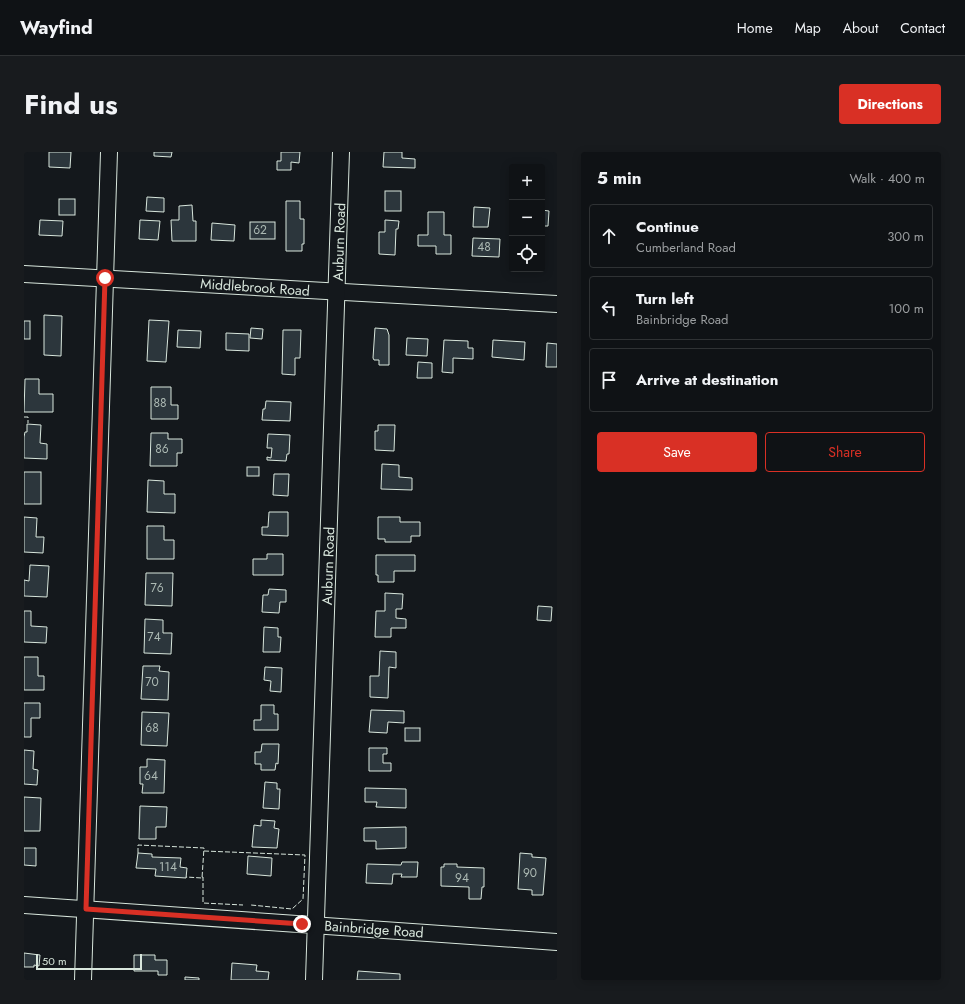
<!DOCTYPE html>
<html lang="en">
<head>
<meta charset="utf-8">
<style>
  :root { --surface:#0f1215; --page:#181b1e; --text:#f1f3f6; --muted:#9b9ea0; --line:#2f3234; --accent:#d93025 }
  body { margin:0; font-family:Jost,sans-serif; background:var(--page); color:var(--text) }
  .controls { position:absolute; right:12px; top:12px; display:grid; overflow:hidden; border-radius:4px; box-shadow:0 2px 10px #0003 }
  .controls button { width:36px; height:36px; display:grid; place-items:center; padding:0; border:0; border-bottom:1px solid var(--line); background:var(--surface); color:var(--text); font:20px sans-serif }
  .scale { position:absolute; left:12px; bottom:10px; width:106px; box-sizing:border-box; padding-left:4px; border:2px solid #d8e6dc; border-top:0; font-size:11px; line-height:14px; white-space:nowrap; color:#d8e6dc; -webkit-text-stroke:3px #14181c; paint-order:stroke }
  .stop { position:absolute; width:12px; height:12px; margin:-9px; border:3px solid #d93025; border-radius:50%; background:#fff }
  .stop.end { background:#d93025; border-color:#fff; box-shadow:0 1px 4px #0008 }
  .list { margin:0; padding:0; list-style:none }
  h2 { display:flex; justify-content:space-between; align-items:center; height:52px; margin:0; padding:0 16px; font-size:17px }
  h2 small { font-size:13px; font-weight:400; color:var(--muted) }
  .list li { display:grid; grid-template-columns:26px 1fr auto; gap:12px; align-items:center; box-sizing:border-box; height:64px; margin:0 8px 8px; padding:0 8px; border:1px solid var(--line); border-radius:4px }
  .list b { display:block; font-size:15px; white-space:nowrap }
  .list p { margin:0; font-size:13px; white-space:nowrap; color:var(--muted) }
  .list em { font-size:13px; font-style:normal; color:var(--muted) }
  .actions { display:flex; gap:8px; padding:12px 16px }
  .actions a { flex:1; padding:9px 0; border:1px solid var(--accent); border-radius:4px; text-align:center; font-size:14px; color:var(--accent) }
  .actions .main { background:var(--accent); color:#fff }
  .icon { flex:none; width:22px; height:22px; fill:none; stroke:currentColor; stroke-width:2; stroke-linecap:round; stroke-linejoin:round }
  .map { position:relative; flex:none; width:533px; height:828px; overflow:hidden; border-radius:4px }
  header { display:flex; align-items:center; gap:24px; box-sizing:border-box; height:56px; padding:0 20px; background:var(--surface); border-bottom:1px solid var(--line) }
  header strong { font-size:19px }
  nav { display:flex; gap:22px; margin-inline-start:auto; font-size:14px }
  .intro { display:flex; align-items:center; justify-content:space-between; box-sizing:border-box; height:96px; padding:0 24px }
  h1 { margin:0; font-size:28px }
  .button { padding:10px 18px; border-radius:4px; background:var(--accent); color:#fff; font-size:14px; font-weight:700 }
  main { display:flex; gap:24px; padding:0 24px }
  aside { flex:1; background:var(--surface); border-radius:4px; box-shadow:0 2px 10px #0003 }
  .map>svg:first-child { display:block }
</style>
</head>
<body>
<header>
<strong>Wayfind</strong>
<nav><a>Home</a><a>Map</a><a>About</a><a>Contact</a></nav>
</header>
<div class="intro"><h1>Find us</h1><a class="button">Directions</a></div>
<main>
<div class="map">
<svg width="533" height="828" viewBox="0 0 533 828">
  <rect width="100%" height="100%" fill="#14181c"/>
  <g fill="#2c363c" stroke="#d8e6dc">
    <polygon points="25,0 47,0 46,16 25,15"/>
    <polygon points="130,0 148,0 147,5 130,4"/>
    <polygon points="257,0 276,0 275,11 267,10 267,18 253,18 253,9 257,9"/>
    <polygon points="360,0 378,0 378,6 391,7 391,16 359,15"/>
    <rect x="361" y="39" width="16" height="20"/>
    <polygon points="123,45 140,46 140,60 122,59"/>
    <rect x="35" y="47" width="16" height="16"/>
    <polygon points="262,49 276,49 276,67 280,67 280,92 278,92 278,99 262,99"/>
    <polygon points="168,53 169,69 172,69 172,89 148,89 147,68 155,68 155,54"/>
    <polygon points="450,55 466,56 464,75 449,75"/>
    <polygon points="518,58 525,59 524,74 518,74"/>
    <polygon points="404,60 420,60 420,83 427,83 427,102 412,102 412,94 394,94 394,83 404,83"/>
    <polygon points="16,68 39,69 38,84 15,83"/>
    <polygon points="116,68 136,69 134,88 115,87"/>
    <polygon points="361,68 375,69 374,77 372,77 371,103 355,102 355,80 361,80"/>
    <rect x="226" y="70" width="25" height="17"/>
    <polygon points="188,71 211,73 210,89 187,88"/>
    <polygon points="449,86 476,87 475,105 448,104"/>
    <polygon points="20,163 38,164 37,204 20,203"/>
    <polygon points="125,168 145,169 142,210 123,209"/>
    <rect x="0" y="169" width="6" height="18"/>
    <polygon points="227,176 239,177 238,187 226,186"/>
    <polygon points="351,176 363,177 365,183 365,213 355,213 355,208 350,208 349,206"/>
    <polygon points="154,178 177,179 176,196 153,195"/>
    <polygon points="259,178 277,178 276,206 271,206 271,223 258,222"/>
    <polygon points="202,181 225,182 225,199 202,198"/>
    <polygon points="383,186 404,187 403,204 382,203"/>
    <polygon points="420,188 444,189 444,196 449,196 449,207 429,206 429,221 418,220"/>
    <polygon points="469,188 501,190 500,208 468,205"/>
    <polygon points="523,191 533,192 533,215 522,215"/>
    <polygon points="394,210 408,211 408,226 393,226"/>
    <polygon points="1,227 15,227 15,242 29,242 29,260 0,260"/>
    <polygon points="127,235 147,235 147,253 154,253 154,267 127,267"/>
    <polygon points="242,249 267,250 266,269 238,268 239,257 241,257"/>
    <polygon points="3,272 17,273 16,291 23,292 23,307 0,306 0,285 1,280 3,280"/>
    <polygon points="354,273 371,273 370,299 351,298 351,279 354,279"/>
    <polygon points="127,281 144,281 144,287 158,287 158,301 153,301 153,314 126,314"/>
    <polygon points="244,282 266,283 265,302 263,302 262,309 243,308 243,305 247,306 248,296 243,296"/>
    <polygon points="358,312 375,313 375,325 388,326 388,338 357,337"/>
    <rect x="223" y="315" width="12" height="9"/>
    <rect x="0" y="320" width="17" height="32"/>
    <polygon points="250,322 265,322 264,344 249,343"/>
    <polygon points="124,328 140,329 140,342 151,342 151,361 123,360"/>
    <polygon points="245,360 264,360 264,384 238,383 238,375 244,375"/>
    <polygon points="0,365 13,366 12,385 20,385 19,401 0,400"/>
    <polygon points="354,365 376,365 376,370 396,370 396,384 387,384 387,390 361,390 361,387 354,387"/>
    <polygon points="123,374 140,374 140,388 150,388 150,407 123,407"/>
    <polygon points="243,402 259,402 259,423 229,423 229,407 243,407"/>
    <polygon points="352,403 391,403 391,419 370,419 370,430 354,430 354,423 352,423"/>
    <polygon points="6,413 25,414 23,445 0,444 0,428 5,429"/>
    <polygon points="122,421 149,421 148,454 121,453"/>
    <polygon points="245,437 262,438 262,450 256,450 255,461 238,460 239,443 244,443"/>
    <polygon points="361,441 379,442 378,457 372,457 372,466 382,467 382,476 367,476 367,485 351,485 352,459 361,459"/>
    <polygon points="514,454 528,455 527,469 513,468"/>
    <polygon points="0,459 7,459 7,474 23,475 22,491 0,490"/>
    <polygon points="121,467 139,468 139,481 148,481 147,502 120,501"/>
    <polygon points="240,475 254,476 254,485 257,485 256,500 239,500"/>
    <polygon points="356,499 372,500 372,516 365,515 364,546 346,545 346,524 355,524"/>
    <polygon points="0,505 14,505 14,524 20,524 20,538 0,538"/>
    <polygon points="119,514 136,514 135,519 145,520 144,548 117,547"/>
    <polygon points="241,515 258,516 257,540 246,539 247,529 240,528"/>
    <polygon points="0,551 16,551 16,566 7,566 7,585 0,585"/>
    <polygon points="237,553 250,553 250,562 254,562 254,578 230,578 230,568 237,568"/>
    <polygon points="347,558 380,559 380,571 364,570 363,581 345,580"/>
    <polygon points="118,560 145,561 143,594 117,593"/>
    <rect x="381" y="576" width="15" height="13"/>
    <polygon points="238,592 255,592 254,612 252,611 251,618 237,618 237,612 231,612 231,600 237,600"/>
    <polygon points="345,596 363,596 363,602 359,602 359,611 367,611 367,619 345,619"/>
    <polygon points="0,598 10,599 9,617 14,618 13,633 0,632"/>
    <polygon points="123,607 141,608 140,641 118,641 119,632 116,632 116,615 123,615"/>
    <polygon points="241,630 253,631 253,637 256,637 255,657 239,656"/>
    <polygon points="341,636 382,637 382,656 352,655 353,650 341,650"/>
    <polygon points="0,645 17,646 16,679 0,679"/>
    <polygon points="116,654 143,655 142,675 132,675 132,687 115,687"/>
    <polygon points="237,668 251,669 250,676 255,677 253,696 228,695 230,673 237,674"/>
    <polygon points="382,675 382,696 352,697 352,689 340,689 340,676"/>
    <polygon points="0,696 12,696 12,714 0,713"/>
    <polygon points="114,701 128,702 128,705 157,706 156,715 163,716 162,726 131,724 132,717 112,716"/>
    <polygon points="496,701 508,702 508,705 522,706 519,743 508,743 508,738 494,737"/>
    <polygon points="224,704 248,706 247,724 223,722"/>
    <polygon points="378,710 394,710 393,725 377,725 378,722 369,722 368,732 342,731 343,712 377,713"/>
    <polygon points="420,712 433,712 433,715 460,716 460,735 458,735 457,747 445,747 445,735 417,734 417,715 420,715"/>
    <polygon points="0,801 16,803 15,814 10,813 10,815 0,815"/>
    <polygon points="110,803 131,803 131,808 143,808 143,823 134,823 134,819 110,819"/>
    <polygon points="208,811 233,813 232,819 245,820 244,828 207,828"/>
    <polygon points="334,819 376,822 376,828 333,828"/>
    <polygon points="161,825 175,826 175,828 161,828"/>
  </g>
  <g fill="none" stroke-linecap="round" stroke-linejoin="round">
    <g stroke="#d8e6dc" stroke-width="18">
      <g id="minor">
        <polyline points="0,122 533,152"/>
        <polyline points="0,753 533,790"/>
        <polyline points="59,828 85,0"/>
        <polyline points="290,828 317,0"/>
      </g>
    </g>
    <use href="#minor" stroke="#14181c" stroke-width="16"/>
    <g stroke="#d8e6dc" stroke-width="1" stroke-dasharray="5 2" stroke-linecap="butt">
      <polyline points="0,265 4,265 4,271"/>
      <polyline points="180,699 281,703 279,747 268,757 227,753"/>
      <polyline points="114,701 114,693 180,696 178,726 162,725"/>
      <polyline points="178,725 179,725 179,751 219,753"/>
    </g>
  </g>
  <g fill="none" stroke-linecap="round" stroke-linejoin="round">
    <polyline stroke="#d93025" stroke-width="5" points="81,126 62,757 278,772"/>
  </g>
  <g text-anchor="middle" stroke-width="3" stroke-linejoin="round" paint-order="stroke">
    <g font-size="12" fill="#adbab4">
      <text x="236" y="82">62</text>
      <text x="460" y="99">48</text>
      <text x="136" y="255">88</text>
      <text x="138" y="301">86</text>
      <text x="133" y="440">76</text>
      <text x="130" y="489">74</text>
      <text x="128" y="534">70</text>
      <text x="128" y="580">68</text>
      <text x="127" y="628">64</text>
      <text x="144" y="719">114</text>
      <text x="506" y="725">90</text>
      <text x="438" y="730">94</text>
    </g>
    <g font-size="14" fill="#d8e6dc" stroke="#14181c">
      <text transform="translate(315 90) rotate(-88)" y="5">Auburn Road</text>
      <text transform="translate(231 135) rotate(4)" y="5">Middlebrook Road</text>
      <text transform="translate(304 414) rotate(-88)" y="5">Auburn Road</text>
      <text transform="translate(350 777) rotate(4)" y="5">Bainbridge Road</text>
    </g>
  </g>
</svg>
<div class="controls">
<button>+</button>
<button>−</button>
<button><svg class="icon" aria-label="locate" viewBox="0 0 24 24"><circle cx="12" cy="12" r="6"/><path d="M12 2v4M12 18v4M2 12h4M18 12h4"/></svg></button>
</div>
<div class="scale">50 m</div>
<div class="stop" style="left:81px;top:126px"></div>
<div class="stop end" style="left:278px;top:772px"></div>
</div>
<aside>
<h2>5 min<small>Walk · 400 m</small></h2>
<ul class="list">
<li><svg class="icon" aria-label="ahead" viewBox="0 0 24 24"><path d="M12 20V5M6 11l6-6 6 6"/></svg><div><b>Continue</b><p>Cumberland Road</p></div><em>300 m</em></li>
<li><svg class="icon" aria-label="left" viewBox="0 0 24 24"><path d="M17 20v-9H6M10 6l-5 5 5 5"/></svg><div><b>Turn left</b><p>Bainbridge Road</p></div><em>100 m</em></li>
<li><svg class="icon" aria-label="arrive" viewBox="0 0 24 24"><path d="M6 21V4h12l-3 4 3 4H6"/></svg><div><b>Arrive at destination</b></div></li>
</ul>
<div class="actions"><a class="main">Save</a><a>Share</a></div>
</aside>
</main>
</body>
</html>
